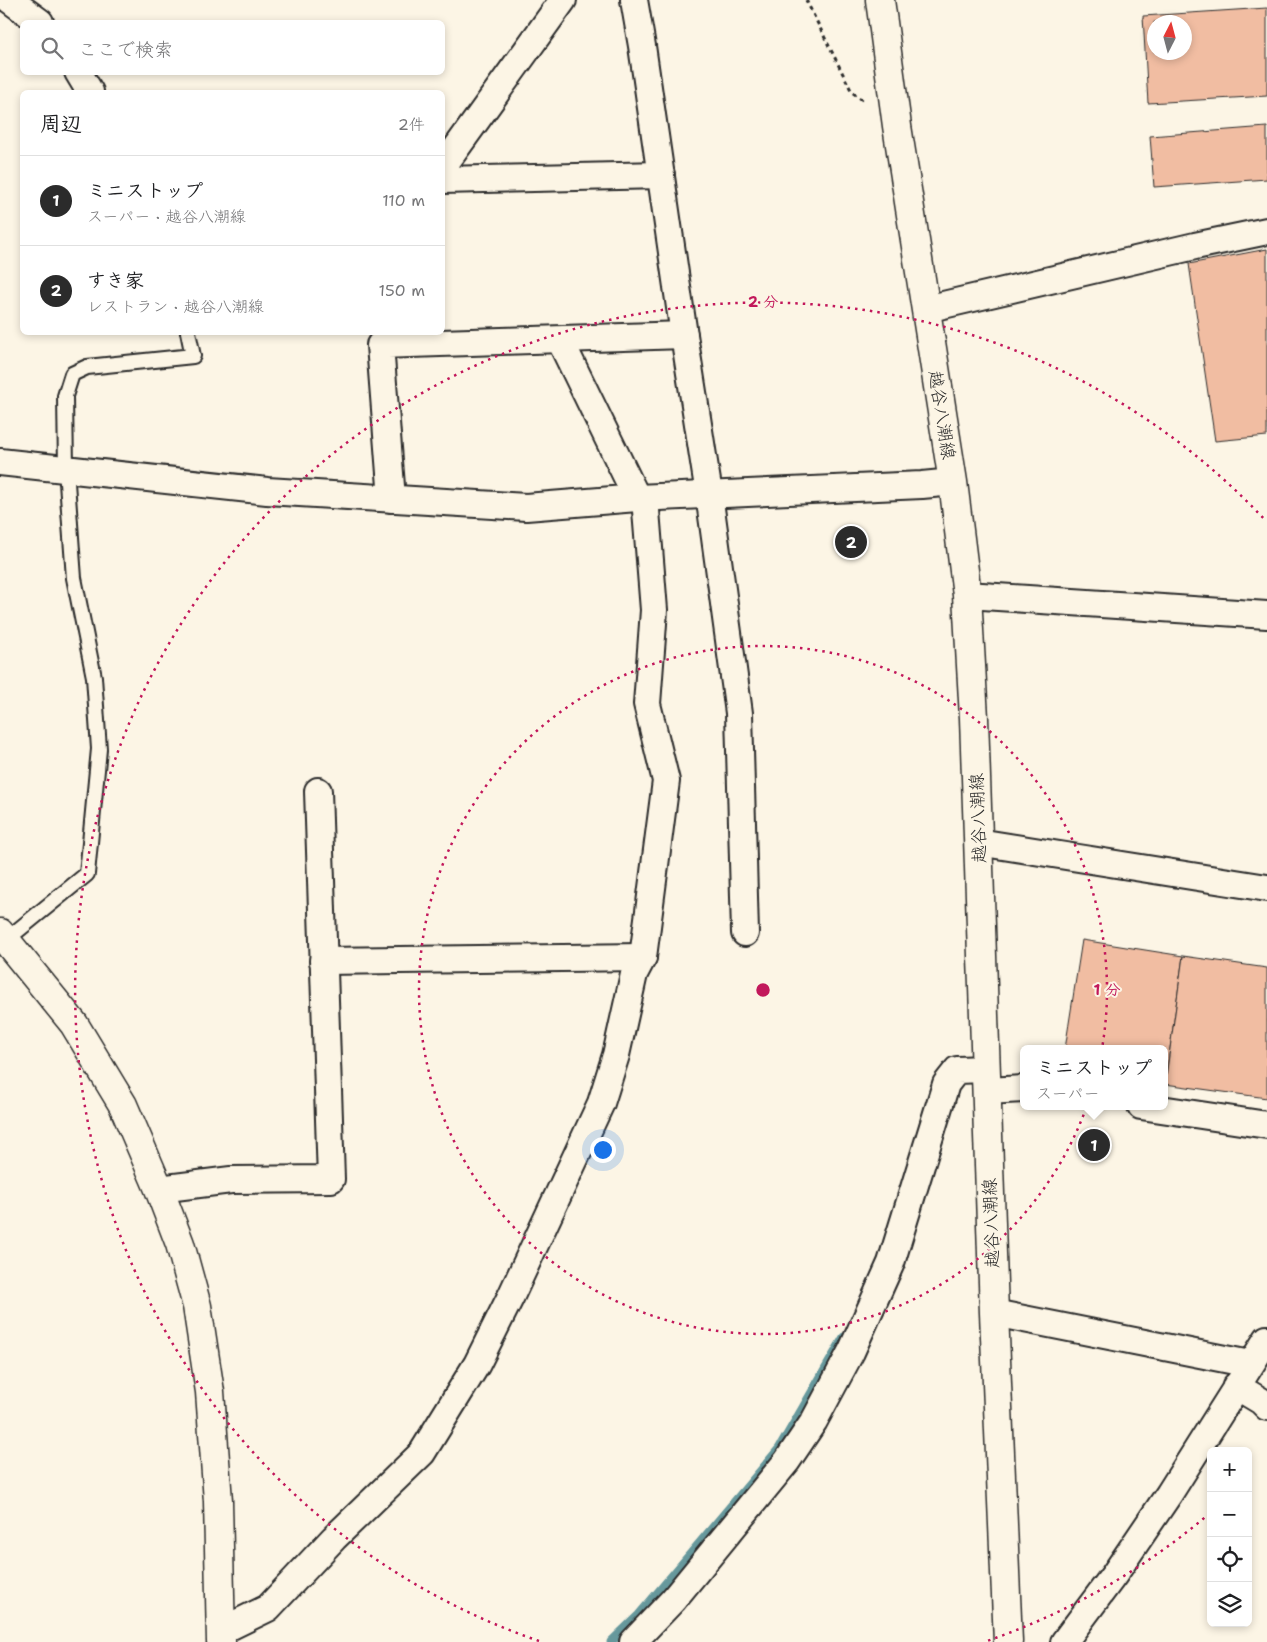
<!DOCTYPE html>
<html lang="ja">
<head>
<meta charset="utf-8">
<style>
  :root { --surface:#fff; --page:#f6f6f6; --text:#202124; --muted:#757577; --line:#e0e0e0; --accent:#2b2b2b }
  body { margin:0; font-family:"Shantell Sans","Klee One",sans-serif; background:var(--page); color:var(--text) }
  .controls { position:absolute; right:15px; bottom:15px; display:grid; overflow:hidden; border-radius:8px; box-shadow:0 2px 8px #0003 }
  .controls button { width:45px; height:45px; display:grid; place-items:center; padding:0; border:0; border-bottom:1px solid var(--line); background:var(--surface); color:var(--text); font:25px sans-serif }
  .compass { position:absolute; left:1147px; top:15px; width:45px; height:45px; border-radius:50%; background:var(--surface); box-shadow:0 2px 8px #0003; rotate:6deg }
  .you { position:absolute; left:602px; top:1149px; width:18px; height:18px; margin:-12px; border:4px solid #fff; border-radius:50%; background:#1a73e8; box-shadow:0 0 0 8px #1a73e833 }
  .badge { display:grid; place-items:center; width:32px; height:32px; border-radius:50%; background:var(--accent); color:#fff; font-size:16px; font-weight:700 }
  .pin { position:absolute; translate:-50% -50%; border:2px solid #fff; box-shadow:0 1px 5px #0006 }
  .popup { position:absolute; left:1020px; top:1045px; width:148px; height:65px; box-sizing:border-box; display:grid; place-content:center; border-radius:8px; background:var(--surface); filter:drop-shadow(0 1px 4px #0005); font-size:16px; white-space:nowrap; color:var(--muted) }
  .popup b { font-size:19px; color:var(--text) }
  .popup::after { content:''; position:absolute; left:50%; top:100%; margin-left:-10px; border:10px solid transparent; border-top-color:var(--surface) }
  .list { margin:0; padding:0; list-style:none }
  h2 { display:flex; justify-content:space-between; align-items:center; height:65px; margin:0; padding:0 20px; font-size:21px }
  h2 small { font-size:16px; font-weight:400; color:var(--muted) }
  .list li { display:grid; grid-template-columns:32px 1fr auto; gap:15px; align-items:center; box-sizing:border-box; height:90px; padding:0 20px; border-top:1px solid var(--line) }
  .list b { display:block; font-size:19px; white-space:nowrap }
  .list p { margin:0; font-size:16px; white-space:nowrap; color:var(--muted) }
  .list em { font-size:16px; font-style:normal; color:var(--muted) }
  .icon { flex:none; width:28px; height:28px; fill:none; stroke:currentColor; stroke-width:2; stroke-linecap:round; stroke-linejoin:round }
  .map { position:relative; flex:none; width:1267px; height:1642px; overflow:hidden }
  .search { position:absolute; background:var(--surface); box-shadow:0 2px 8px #0003; left:20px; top:20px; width:425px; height:55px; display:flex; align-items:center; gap:12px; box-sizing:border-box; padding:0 18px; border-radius:8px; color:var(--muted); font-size:19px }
  .panel { position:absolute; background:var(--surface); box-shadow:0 2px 8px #0003; left:20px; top:90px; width:425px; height:245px; border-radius:8px }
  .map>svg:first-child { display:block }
</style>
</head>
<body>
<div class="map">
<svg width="1267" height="1642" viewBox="0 0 1267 1642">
  <rect width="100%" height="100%" fill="#fcf5e5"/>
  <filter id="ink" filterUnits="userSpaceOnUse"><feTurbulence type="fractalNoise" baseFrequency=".02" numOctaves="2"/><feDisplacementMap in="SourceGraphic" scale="10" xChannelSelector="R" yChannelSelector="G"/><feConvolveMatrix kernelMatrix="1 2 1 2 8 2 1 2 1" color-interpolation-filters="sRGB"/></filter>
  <g filter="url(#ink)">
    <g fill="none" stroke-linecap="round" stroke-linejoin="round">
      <polyline stroke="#66989c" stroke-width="9" points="611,1642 639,1615 779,1449 844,1337"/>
    </g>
    <g fill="#f1bda2" stroke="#2b2b2b" fill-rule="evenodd">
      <path d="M 1267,8 L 1267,96 L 1148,103 L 1143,16 ZM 1154,22 L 1184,22 L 1184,52 L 1154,52 Z"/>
      <polygon points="1267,127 1267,179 1154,187 1150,136"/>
      <polygon points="1267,249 1267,436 1215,441 1189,264"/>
      <polygon points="1082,940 1183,956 1165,1084 1164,1049 1065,1049"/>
      <polygon points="1183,956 1267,968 1267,1098 1165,1084"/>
    </g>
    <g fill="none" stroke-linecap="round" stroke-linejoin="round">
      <g stroke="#2b2b2b" stroke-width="18">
        <polyline id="service" points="6,940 87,874 99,749 94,677 74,578 66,469 65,396 72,374 87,367 193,356 188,332"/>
      </g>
      <g stroke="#2b2b2b" stroke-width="30">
        <g id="minor">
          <polyline points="10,0 40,22"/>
          <polyline points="634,0 642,46 684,335 709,494 739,713 745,933"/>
          <polyline points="78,72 90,92"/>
          <polyline points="442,168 563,0"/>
          <polyline points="442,180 661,175"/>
          <polyline points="926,309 1195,246 1267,231"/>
          <polyline points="560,340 637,498"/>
          <polyline points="0,462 267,491 526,507 637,498 922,485 953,482"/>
          <polyline points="392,499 380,345 684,335"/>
          <polyline points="967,595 1267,615"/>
          <polyline points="978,842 1267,888"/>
          <polyline points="323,961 643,957"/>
          <polyline points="987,1091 1024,1089"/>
          <polyline points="1141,1106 1267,1125"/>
          <polyline points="159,1189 231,1180 331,1179 318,791"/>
          <polyline points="994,1313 1250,1364"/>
          <polyline points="1236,1386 1261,1401 1267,1407"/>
          <polyline points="221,1631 268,1608 334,1538 422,1453 477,1364 511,1296 601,1103 616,1055 634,974 643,957 666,781 647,704 654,610 645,498"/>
          <polyline points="633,1642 673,1600 787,1461 814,1421 851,1352 891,1263 946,1084 957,1070 986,1069"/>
          <polyline points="1064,1642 1114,1575 1169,1494 1267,1339"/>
        </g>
      </g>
      <g stroke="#2b2b2b" stroke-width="31">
        <polyline id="tertiary" points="0,933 74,1024 123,1105 159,1189 180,1244 197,1306 210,1392 218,1501 221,1642"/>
      </g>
      <g stroke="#2b2b2b" stroke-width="31">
        <polyline id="secondary" points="880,0 897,126 953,482 967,595 974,718 994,1313 1008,1642"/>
      </g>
      <polyline stroke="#2b2b2b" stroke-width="3" stroke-dasharray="4 4" stroke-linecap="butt" points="806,0 852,92 865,102"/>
      <use href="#service" stroke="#fcf5e5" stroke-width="14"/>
      <use href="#minor" stroke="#fcf5e5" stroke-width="26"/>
      <use href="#tertiary" stroke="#fcf5e5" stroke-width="28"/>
      <use href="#secondary" stroke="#fcf5e5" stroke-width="28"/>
    </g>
  </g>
  <g fill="none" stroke="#c2185b" stroke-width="2.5" stroke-dasharray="2.5 5">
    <circle cx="763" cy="990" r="344"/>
    <path d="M1210 1513A688 688 0 0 1 987 1641M539 1641A688 688 0 1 1 1266 521"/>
  </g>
  <g text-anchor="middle" stroke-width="4" stroke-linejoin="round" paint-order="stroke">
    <g font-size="18" fill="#2b2b2b" stroke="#fcf5e5">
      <text transform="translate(942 415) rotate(81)" y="6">越谷八潮線</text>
      <text transform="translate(978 818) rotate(-92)" y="6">越谷八潮線</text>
      <text transform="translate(991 1223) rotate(-92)" y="6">越谷八潮線</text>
    </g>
  </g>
  <circle cx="763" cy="990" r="8" fill="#c2185b" stroke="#fcf5e5" stroke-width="2.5"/>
  <g font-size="15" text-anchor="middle" font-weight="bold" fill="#c2185b" stroke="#fcf5e5" stroke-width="4" stroke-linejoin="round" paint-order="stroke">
    <text x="763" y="307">2 分</text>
    <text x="1107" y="995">1 分</text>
  </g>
</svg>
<div class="controls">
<button>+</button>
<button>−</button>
<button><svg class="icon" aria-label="locate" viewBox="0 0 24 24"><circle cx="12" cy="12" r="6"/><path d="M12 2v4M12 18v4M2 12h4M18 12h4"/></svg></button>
<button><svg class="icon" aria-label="layers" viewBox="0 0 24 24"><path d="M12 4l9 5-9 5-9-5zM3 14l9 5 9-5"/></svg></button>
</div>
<svg class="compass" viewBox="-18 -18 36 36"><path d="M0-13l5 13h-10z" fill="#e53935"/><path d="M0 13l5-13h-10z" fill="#757577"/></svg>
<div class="you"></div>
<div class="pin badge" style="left:1094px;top:1145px">1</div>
<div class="popup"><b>ミニストップ</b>スーパー</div>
<div class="pin badge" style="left:851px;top:542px">2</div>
<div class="search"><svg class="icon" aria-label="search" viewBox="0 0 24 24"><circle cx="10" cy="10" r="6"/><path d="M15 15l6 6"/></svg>ここで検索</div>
<section class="panel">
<h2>周辺<small>2件</small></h2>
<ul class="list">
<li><span class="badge">1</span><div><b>ミニストップ</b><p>スーパー · 越谷八潮線</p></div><em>110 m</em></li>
<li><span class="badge">2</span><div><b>すき家</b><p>レストラン · 越谷八潮線</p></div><em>150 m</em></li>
</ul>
</section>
</div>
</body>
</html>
